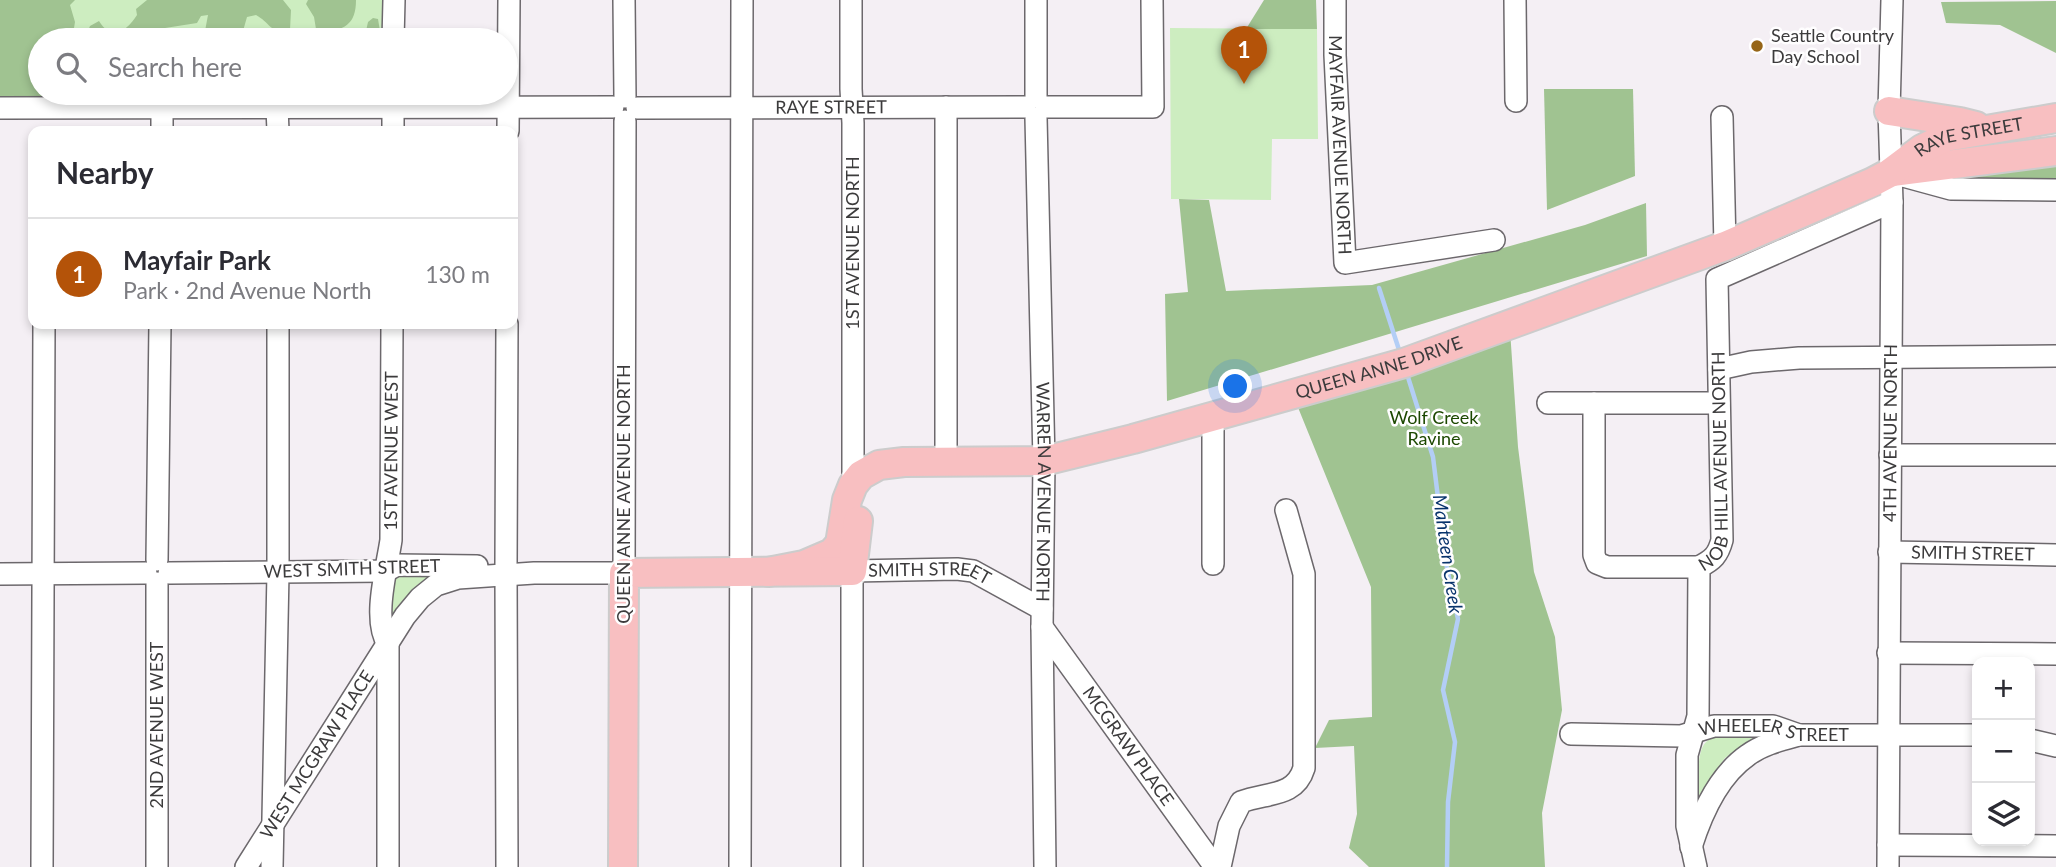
<!DOCTYPE html>
<html lang="en">
<head>
<meta charset="utf-8">
<style>
  :root { --surface:#fff; --page:#f7f7f7; --text:#2b2b33; --muted:#7c7c81; --line:#e1e1e2; --accent:#b45309 }
  body { margin:0; font-family:Lato,sans-serif; background:var(--page); color:var(--text) }
  .controls { position:absolute; right:21px; bottom:21px; display:grid; overflow:hidden; border-radius:14px; box-shadow:0 4px 10px #0003 }
  .controls button { width:63px; height:63px; display:grid; place-items:center; padding:0; border:0; border-bottom:2px solid var(--line); background:var(--surface); color:var(--text); font:35px sans-serif }
  .you { position:absolute; left:1236px; top:387px; width:24px; height:24px; margin:-18px; border:5px solid #fff; border-radius:50%; background:#1a73e8; box-shadow:0 0 0 10px #1a73e833 }
  .badge { display:grid; place-items:center; width:46px; height:46px; border-radius:50%; background:var(--accent); color:#fff; font-size:23px; font-weight:700 }
  .pin { position:absolute; translate:-50% -58px; filter:drop-shadow(0 2px 4px #0008) }
  .pin::after { content:''; position:absolute; top:37px; width:24px; height:21px; background:inherit; clip-path:polygon(0 0,100% 0,50% 100%) }
  .list { margin:0; padding:0; list-style:none }
  h2 { display:flex; justify-content:space-between; align-items:center; height:91px; margin:0; padding:0 28px; font-size:30px }
  h2 small { font-size:23px; font-weight:400; color:var(--muted) }
  .list li { display:grid; grid-template-columns:46px 1fr auto; gap:21px; align-items:center; box-sizing:border-box; height:112px; padding:0 28px; border-top:2px solid var(--line) }
  .list b { display:block; font-size:26px; white-space:nowrap }
  .list p { margin:0; font-size:23px; white-space:nowrap; color:var(--muted) }
  .list em { font-size:23px; font-style:normal; color:var(--muted) }
  .icon { flex:none; width:38px; height:38px; fill:none; stroke:currentColor; stroke-width:2; stroke-linecap:round; stroke-linejoin:round }
  .map { position:relative; flex:none; width:2056px; height:867px; overflow:hidden }
  .search { position:absolute; background:var(--surface); box-shadow:0 4px 10px #0003; left:28px; top:28px; width:490px; height:77px; display:flex; align-items:center; gap:18px; box-sizing:border-box; padding:0 24px; border-radius:38px; color:var(--muted); font-size:26px }
  .panel { position:absolute; background:var(--surface); box-shadow:0 4px 10px #0003; left:28px; top:126px; width:490px; height:203px; border-radius:14px }
  .map>svg:first-child { display:block }
</style>
</head>
<body>
<div class="map">
<svg width="2056" height="867" viewBox="0 0 2056 867">
  <rect width="100%" height="100%" fill="#f4eff4"/>
  <g fill="#cdedc0">
    <polygon points="0,0 387,0 387,40 40,40 40,93 386,93 386,99 0,102"/>
    <polygon points="1170,28 1317,29 1318,139 1272,139 1271,200 1171,199"/>
    <polygon points="396,571 430,576 391,618 388,599"/>
    <path d="M 1761,732 L 1725,758 L 1698,797 C 1699,736 1697,734 1761,732 Z"/>
  </g>
  <g fill="#a0c391">
    <polygon points="0,0 75,0 70,5 75,22 72,40 40,40 40,93 58,93 55,102 0,102"/>
    <path d="M 147,0 L 283,0 L 291,10 L 290,30 C 268,33 272,24 256,15 L 247,17 L 243,31 L 243,40 L 209,40 L 205,31 L 208,15 L 201,16 L 197,23 L 165,28 L 151,37 L 151,40 L 84,40 L 90,26 L 99,21 C 113,43 127,30 137,15 L 136,9 Z"/>
    <path d="M 308,0 L 356,0 C 356,25 344,30 321,33 L 316,29 L 314,17 L 306,4 Z"/>
    <polygon points="1264,0 1316,0 1317,29 1246,29"/>
    <polygon points="2056,1 2056,53 2000,25 1946,23 1941,2"/>
    <polygon points="373,18 378,19 380,31 386,40 357,40 361,33 366,31 368,22"/>
    <polygon points="1544,89 1633,89 1635,176 1547,210"/>
    <polygon points="2056,158 2056,178 1952,180 1951,176"/>
    <polygon points="1179,199 1209,200 1226,291 1372,285 1585,225 1646,203 1647,256 1167,401 1165,294 1188,292"/>
    <polygon points="1510,330 1518,447 1534,572 1555,637 1562,710 1542,813 1545,867 1369,867 1349,848 1357,814 1354,746 1315,748 1329,720 1372,717 1371,587 1297,405"/>
  </g>
  <g fill="none" stroke-linecap="round" stroke-linejoin="round">
    <g stroke="#b3cef6" stroke-width="4.5">
      <polyline points="1379,288 1401,356"/>
      <polyline points="1407,374 1433,457 1446,563 1458,619 1443,690 1455,742 1448,802 1447,867"/>
    </g>
    <g stroke="#6c686c" stroke-width="24">
      <g id="minor">
        <polyline points="624,0 625,97"/>
        <polyline points="851,0 851,89 853,123 853,485"/>
        <path id="s1" d="M 1335,0 L 1335,55 L 1345,263 L 1494,240"/>
        <polyline points="1515,0 1516,101"/>
        <polyline points="393,40 394,0"/>
        <polyline points="1036,97 1036,0"/>
        <polyline points="946,107 946,462"/>
        <polyline points="1046,107 1153,107 1152,0"/>
        <polyline points="0,108 613,107"/>
        <polyline points="277,108 278,131"/>
        <path id="s2" d="M 637,108 L 1025,107"/>
        <polyline points="1722,117 1725,246"/>
        <path id="s3" d="M 1036,118 L 1044,461 L 1042,627 L 1045,867"/>
        <polyline points="162,131 162,108"/>
        <polyline points="393,131 393,95"/>
        <polyline points="508,131 509,0"/>
        <polyline points="1896,174 1951,189 2056,190"/>
        <polyline points="1719,369 1751,362 1799,358 2056,356"/>
        <polyline points="1548,403 1719,403"/>
        <polyline points="1594,403 1594,555 1597,563 1607,567 1699,567"/>
        <polyline points="1890,455 2056,455"/>
        <path id="s4" d="M 1889,552 L 2056,555"/>
        <polyline points="157,560 160,324"/>
        <polyline points="1213,564 1213,416"/>
        <polyline points="506,566 507,324"/>
        <polyline points="169,573 386,571 397,565 477,566"/>
        <polyline points="0,574 146,573"/>
        <polyline points="506,576 507,867"/>
        <path id="s5" d="M 1042,627 L 1215,867"/>
        <polyline points="1888,653 2056,654"/>
        <path id="s6" d="M 1571,734 L 1681,736 L 1714,726 L 1773,726 L 1799,735 L 1977,735"/>
        <polyline points="2030,740 2056,746"/>
        <polyline points="1888,845 2056,846"/>
        <path d="M 1691,847 C 1701,815 1719,775 1748,755 C 1763,744 1781,740 1799,735"/>
        <polyline points="42,867 44,324"/>
        <polyline points="157,867 157,583"/>
        <path id="s7" d="M 246,867 L 405,616 L 420,598 L 436,585 L 458,578 L 534,573 L 624,573 L 625,121"/>
        <polyline points="272,867 278,573 278,324"/>
        <path id="s8" d="M 388,867 L 388,644 C 372,620 387,568 391,540 L 392,324"/>
        <polyline points="740,867 742,0"/>
        <path id="s9" d="M 852,867 L 852,571 L 957,569 L 973,571 L 1042,609"/>
        <path d="M 1220,867 L 1229,826 L 1241,802 C 1266,792 1295,798 1304,768 L 1304,574 L 1286,510"/>
        <path id="s10" d="M 1696,867 L 1687,826 L 1687,755 L 1698,716 L 1699,567 C 1713,560 1718,555 1722,540 L 1717,279 L 1892,202"/>
        <path id="s11" d="M 1888,867 L 1892,202 L 1889,111 L 1892,0"/>
      </g>
    </g>
    <g stroke="#ccc" stroke-width="32">
      <g id="major">
        <polyline points="1889,111 1960,122 1976,126"/>
        <polyline points="1892,172 2056,151"/>
        <path id="s12" d="M 768,572 L 804,565 L 832,553 L 840,544 L 847,500 L 853,485 L 861,475 L 879,465 L 904,462 L 1044,461 L 1133,439 L 1404,363 L 1725,246 L 1873,182 L 1890,173 L 1922,149 L 1946,137 L 2056,118"/>
        <polyline points="623,867 624,573 852,571 858,521"/>
      </g>
    </g>
    <use href="#minor" stroke="#fff" stroke-width="21"/>
    <use href="#major" stroke="#f8bfc1" stroke-width="28"/>
  </g>
  <circle fill="#966517" stroke="#fffeff" stroke-width="2.5" cx="1757" cy="46" r="7"/>
  <g text-anchor="middle" stroke-width="5" stroke-linejoin="round" paint-order="stroke">
    <g font-size="18" fill="#3c3b3c" stroke="#fffeff" text-anchor="start">
      <text x="1771" y="42">Seattle Country<tspan x="1771" dy="21">Day School</tspan></text>
    </g>
    <g font-size="18" fill="#3c3b3c" stroke="#fffeff">
      <text dy="6" stroke="none"><textPath href="#s2" startOffset="194">RAYE STREET</textPath></text>
      <text dy="6" stroke="none"><textPath href="#s12" startOffset="1323">RAYE STREET</textPath></text>
      <text dy="6" stroke="none"><textPath href="#s1" startOffset="145">MAYFAIR AVENUE NORTH</textPath></text>
      <text transform="translate(853 243) rotate(-90)" y="6">1ST AVENUE NORTH</text>
      <text dy="6" stroke="none"><textPath href="#s12" startOffset="686">QUEEN ANNE DRIVE</textPath></text>
      <text dy="6" stroke="none"><textPath href="#s11" startOffset="434">4TH AVENUE NORTH</textPath></text>
      <text dy="6" stroke="none"><textPath href="#s8" startOffset="418">1ST AVENUE WEST</textPath></text>
      <text dy="6" stroke="none"><textPath href="#s10" startOffset="416">NOB HILL AVENUE NORTH</textPath></text>
      <text dy="6" stroke="none"><textPath href="#s3" startOffset="374">WARREN AVENUE NORTH</textPath></text>
      <text transform="translate(624 494) rotate(-90)" y="6">QUEEN ANNE AVENUE NORTH</text>
      <text dy="6" stroke="none"><textPath href="#s4" startOffset="84">SMITH STREET</textPath></text>
      <text transform="translate(352 569) rotate(-2)" y="6">WEST SMITH STREET</text>
      <text dy="6" stroke="none"><textPath href="#s9" startOffset="374">SMITH STREET</textPath></text>
      <text transform="translate(157 725) rotate(-90)" y="6">2ND AVENUE WEST</text>
      <text dy="6" stroke="none"><textPath href="#s6" startOffset="205">WHEELER STREET</textPath></text>
      <text dy="6" stroke="none"><textPath href="#s5" startOffset="147">MCGRAW PLACE</textPath></text>
      <text dy="6" stroke="none"><textPath href="#s7" startOffset="133">WEST MCGRAW PLACE</textPath></text>
    </g>
    <g font-size="18" fill="#1c4800" stroke="#fffeff">
      <text x="1434" y="424">Wolf Creek<tspan x="1434" dy="21">Ravine</tspan></text>
    </g>
    <g font-size="19" font-style="italic" fill="#08336c" stroke="#fffeff">
      <text transform="translate(1448 554) rotate(82)" y="7">Mahteen Creek</text>
    </g>
  </g>
</svg>
<div class="controls">
<button>+</button>
<button>−</button>
<button><svg class="icon" aria-label="layers" viewBox="0 0 24 24"><path d="M12 4l9 5-9 5-9-5zM3 14l9 5 9-5"/></svg></button>
</div>
<div class="you"></div>
<div class="pin badge" style="left:1244px;top:84px">1</div>
<div class="search"><svg class="icon" aria-label="search" viewBox="0 0 24 24"><circle cx="10" cy="10" r="6"/><path d="M15 15l6 6"/></svg>Search here</div>
<section class="panel">
<h2>Nearby<small></small></h2>
<ul class="list">
<li><span class="badge">1</span><div><b>Mayfair Park</b><p>Park · 2nd Avenue North</p></div><em>130 m</em></li>
</ul>
</section>
</div>
</body>
</html>
